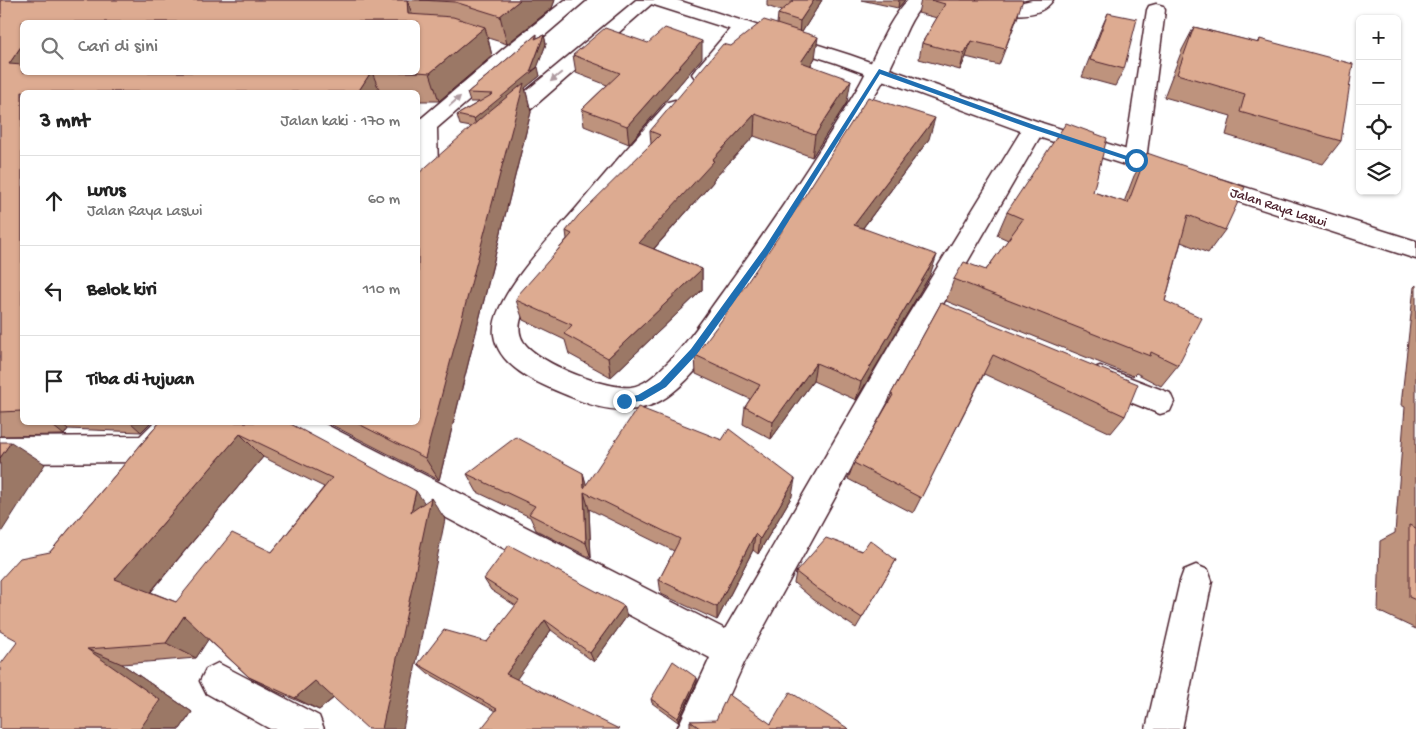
<!DOCTYPE html>
<html lang="id">
<head>
<meta charset="utf-8">
<style>
  :root { --surface:#fff; --page:#f6f6f6; --text:#222; --muted:#767676; --line:#e0e0e0 }
  body { margin:0; font-family:"Gochi Hand",sans-serif; background:var(--page); color:var(--text) }
  .controls { position:absolute; right:15px; top:15px; display:grid; overflow:hidden; border-radius:8px; box-shadow:0 1px 4px #0004 }
  .controls button { width:45px; height:45px; display:grid; place-items:center; padding:0; border:0; border-bottom:1px solid var(--line); background:var(--surface); color:var(--text); font:25px sans-serif }
  .stop { position:absolute; width:15px; height:15px; margin:-11px; border:4px solid #1f6fb2; border-radius:50%; background:#fff }
  .stop.end { background:#1f6fb2; border-color:#fff; box-shadow:0 1px 5px #0008 }
  .list { margin:0; padding:0; list-style:none }
  h2 { display:flex; justify-content:space-between; align-items:center; height:65px; margin:0; padding:0 20px; font-size:21px }
  h2 small { font-size:16px; font-weight:400; color:var(--muted) }
  .list li { display:grid; grid-template-columns:32px 1fr auto; gap:15px; align-items:center; box-sizing:border-box; height:90px; padding:0 20px; border-top:1px solid var(--line) }
  .list b { display:block; font-size:19px; white-space:nowrap }
  .list p { margin:0; font-size:16px; white-space:nowrap; color:var(--muted) }
  .list em { font-size:16px; font-style:normal; color:var(--muted) }
  .icon { flex:none; width:28px; height:28px; fill:none; stroke:currentColor; stroke-width:2; stroke-linecap:round; stroke-linejoin:round }
  .map { position:relative; flex:none; width:1416px; height:729px; overflow:hidden }
  .search { position:absolute; background:var(--surface); box-shadow:0 1px 4px #0004; left:20px; top:20px; width:400px; height:55px; display:flex; align-items:center; gap:12px; box-sizing:border-box; padding:0 18px; border-radius:8px; color:var(--muted); font-size:19px }
  .panel { position:absolute; background:var(--surface); box-shadow:0 1px 4px #0004; left:20px; top:90px; width:400px; height:335px; border-radius:8px }
  .map>svg:first-child { display:block }
</style>
</head>
<body>
<div class="map">
<svg width="1416" height="729" viewBox="0 0 1416 729">
  <rect width="100%" height="100%" fill="#fff"/>
  <filter id="ink" filterUnits="userSpaceOnUse"><feTurbulence type="fractalNoise" baseFrequency=".02" numOctaves="2"/><feDisplacementMap in="SourceGraphic" scale="10" xChannelSelector="R" yChannelSelector="G"/><feConvolveMatrix kernelMatrix="1 2 1 2 8 2 1 2 1" color-interpolation-filters="sRGB"/></filter>
  <g filter="url(#ink)">
    <g fill="none" stroke-linecap="round" stroke-linejoin="round">
      <g stroke="#4a1f2b" stroke-width="3">
        <g id="minor">
          <polygon points="565,0 586,0 437,128 438,172 435,177 427,180 419,177 418,121 503,49"/>
          <polygon points="636,0 656,0 507,130 499,132 491,130 488,125 491,120"/>
          <path d="M 908,0 L 927,0 C 923,5 918,10 915,15 C 905,30 900,48 892,64 C 886,77 878,90 870,102 C 830,171 787,239 742,305 C 720,335 702,370 672,393 C 641,418 605,412 571,397 C 543,385 499,370 494,335 C 489,299 555,233 578,206 C 607,171 637,137 668,102 L 675,100 L 682,102 L 686,107 L 682,112 L 542,282 C 532,297 514,319 521,337 C 529,361 607,390 631,387 C 644,385 654,376 663,367 C 687,345 704,317 724,290 C 771,225 816,158 857,89 C 874,61 886,22 908,0 Z"/>
          <path d="M 962,0 L 1019,3 L 1032,0 L 1053,0 C 1036,25 995,11 971,6 L 964,4 Z"/>
          <polygon points="1156,4 1163,6 1165,10 1146,160 1143,165 1135,168 1127,165 1124,160 1147,10 1149,6"/>
          <polygon points="742,21 749,23 752,27 749,31 709,78 702,80 695,78 692,74 695,70 735,23"/>
          <polygon points="1034,121 1042,123 1045,128 914,354 744,663 714,729 677,729 710,658 283,431 279,422 321,422 725,629 894,338 1026,123"/>
          <polygon points="1100,366 1170,393 1174,402 1170,411 1160,414 1090,386 1086,378 1090,370"/>
          <path d="M 154,422 L 187,422 C 180,438 163,456 147,462 L 0,463 L 0,437 L 140,436 Z"/>
          <polygon points="1196,565 1208,570 1212,581 1182,729 1146,729 1180,581 1184,570"/>
          <polygon points="218,663 319,716 324,729 270,729 206,693 200,681 206,669"/>
        </g>
      </g>
      <g stroke="#4a1f2b" stroke-width="3">
        <polygon id="major" points="649,0 677,0 850,55 1042,123 1416,241 1416,259 1026,133 836,63 651,4"/>
      </g>
      <use href="#minor" fill="#fff" fill-rule="evenodd"/>
      <use href="#major" fill="#fff" fill-rule="evenodd"/>
    </g>
    <g fill="#be937d" stroke="#4a1f2b" fill-rule="evenodd">
      <path d="M 0,0 L 555,0 L 552,8 L 507,44 L 488,38 L 492,56 L 439,101 L 418,101 L 418,92 L 22,92 L 22,422 L 151,422 L 141,432 L 68,429 L 64,435 L 0,436 ZM 22,22 L 418,72 L 22,72 Z"/>
      <polygon points="767,0 822,0 802,32 815,58 811,65 847,102 812,157 754,136 713,180 713,182 654,249 702,269 702,290 611,377 569,354 565,340 523,320 516,300 567,239 566,231 651,144 650,131 731,46 777,24 778,14 781,11 767,6"/>
      <polygon points="861,0 905,0 898,8"/>
      <polygon points="921,0 1021,0 1018,16 999,65 966,57 960,70 919,59 922,43 937,18 918,13"/>
      <polygon points="1108,13 1124,69 1115,86 1082,77 1100,31"/>
      <polygon points="1194,27 1258,43 1260,39 1341,141 1323,164 1226,135 1231,116 1164,97 1182,50"/>
      <polygon points="537,34 537,38 544,35 546,44 537,67 540,76 525,88 531,112 439,480 326,422 418,422 471,127 460,125 457,115 479,102 470,102 467,93"/>
      <polygon points="573,55 702,58 629,144 584,126 582,109 607,85 576,73"/>
      <polygon points="929,139 863,228 930,275 856,400 813,381 771,439 743,424 745,407 750,399 696,374 695,355"/>
      <polygon points="1147,153 1225,230 1208,253 1181,242 1165,301 1178,365 1161,386 1136,373 1133,376 946,301 954,279 986,270 1008,240 997,235 1007,212 1093,192 1124,202 1134,176"/>
      <polygon points="1416,285 1416,629 1378,611 1380,541 1395,533 1405,407 1401,405 1414,287"/>
      <polygon points="941,303 1125,416 1111,433 984,374 913,513 848,479 854,463 887,406 891,394"/>
      <path d="M 160,422 L 287,422 L 425,503 L 445,519 L 334,698 L 319,710 L 275,691 L 249,677 L 208,639 L 196,658 L 122,664 L 192,712 L 180,729 L 0,729 L 18,641 L 50,552 ZM 263,457 L 324,487 L 272,552 L 176,602 L 151,592 Z"/>
      <polygon points="583,473 586,485 792,496 758,554 753,550 717,620 661,594 659,580 674,551 589,509 591,558 536,530 530,517 477,492 467,474"/>
      <polygon points="862,551 896,560 856,628 814,600 794,583 796,572"/>
      <polygon points="484,579 627,616 594,662 551,630 516,679 495,711 428,673 418,664 487,642 516,606 491,590"/>
      <polygon points="697,678 697,682 678,722 652,703 651,699"/>
      <polygon points="690,721 771,724 849,729 690,729"/>
    </g>
    <g fill="#9b7866" stroke="#4a1f2b">
      <polygon points="407,0 415,22 408,14"/>
      <polygon points="520,0 555,0 552,8 507,44 500,16"/>
      <polygon points="814,0 822,0 799,37 800,21"/>
      <polygon points="899,0 905,0 898,8"/>
      <polygon points="485,27 492,56 439,101 430,73"/>
      <polygon points="544,35 546,44 537,68 538,67 540,76 525,88 531,112 439,480 425,458 477,128 474,119 530,72"/>
      <polygon points="818,37 815,58 799,84 801,62"/>
      <polygon points="702,41 702,58 629,144 627,126"/>
      <polygon points="971,41 966,57 960,70 964,54"/>
      <polygon points="22,45 22,72 9,64"/>
      <polygon points="371,72 372,72 380,92 358,92"/>
      <polygon points="851,80 847,102 812,157 815,135"/>
      <polygon points="755,114 754,136 713,180 713,182 641,263 639,243 712,160"/>
      <polygon points="935,118 929,139 850,245 854,225"/>
      <polygon points="937,255 930,275 856,400 861,382"/>
      <polygon points="702,269 702,290 611,377 608,358"/>
      <polygon points="816,363 813,381 771,439 773,422"/>
      <polygon points="48,422 60,422 68,429 64,435"/>
      <polygon points="130,422 151,422 141,432"/>
      <polygon points="240,434 263,457 147,596 115,579"/>
      <polygon points="11,442 45,464 0,534 0,458"/>
      <polygon points="583,473 588,490 584,488"/>
      <polygon points="795,479 792,496 758,554 760,539"/>
      <polygon points="416,491 429,509 431,498 445,519 403,729 382,729 411,512"/>
      <polygon points="584,492 589,509 591,558 586,543"/>
      <polygon points="755,534 753,550 717,620 717,607"/>
      <polygon points="624,606 627,616 594,662 590,653"/>
      <polygon points="184,616 213,632 196,658 166,643"/>
      <polygon points="545,620 551,630 514,683 506,674"/>
      <polygon points="87,649 122,664 192,712 180,729 140,729"/>
      <polygon points="697,678 697,682 678,722 678,718"/>
      <polygon points="315,681 338,694 319,710 295,698"/>
    </g>
    <g fill="#ddab91" stroke="#4a1f2b" fill-rule="evenodd">
      <polygon points="0,0 407,0 408,14 453,17 485,27 430,73 418,72 418,22 22,22 22,45 9,64 22,65 22,72 371,72 358,92 22,92 22,411 0,412 0,17 1,17 1,2 0,2"/>
      <polygon points="420,0 520,0 500,16 455,2"/>
      <polygon points="794,0 814,0 800,21 778,14"/>
      <polygon points="931,0 1023,0 1005,49 971,41 964,54 922,43 945,4"/>
      <polygon points="1108,13 1137,19 1124,69 1090,60"/>
      <polygon points="764,20 818,37 801,62 851,80 815,135 755,114 712,160 714,161 639,243 702,269 608,358 564,334 572,325 516,300 518,295 572,234 566,231 578,216 660,135 650,131 723,44 731,46"/>
      <polygon points="1194,27 1259,43 1260,39 1353,64 1341,141 1240,112 1245,94 1177,74"/>
      <polygon points="605,28 648,43 665,28 702,41 627,126 582,109 620,73 573,55"/>
      <polygon points="537,34 535,39 544,35 530,72 538,67 474,119 457,115 493,94 467,93"/>
      <polygon points="524,83 425,458 355,422 418,422 418,174 487,113"/>
      <polygon points="868,97 935,118 854,225 937,255 861,382 816,363 773,422 745,407 760,385 695,355 721,321 780,234"/>
      <polygon points="1066,123 1107,138 1093,192 1128,203 1147,153 1245,187 1225,230 1188,215 1165,301 1202,318 1178,365 1151,352 1150,356 954,279 964,262 986,270 1023,219 1007,212"/>
      <polygon points="941,303 1138,384 1125,416 993,355 921,498 854,463 893,395 891,394"/>
      <polygon points="638,407 722,440 729,429 795,479 760,539 755,534 717,607 659,580 680,539 584,492 586,543 529,514 535,506 467,474 516,437 583,473 584,488"/>
      <path d="M 160,422 L 287,422 L 416,491 L 411,512 L 431,498 L 382,729 L 368,729 L 315,681 L 295,698 L 249,677 L 184,616 L 166,643 L 87,649 L 160,700 L 140,729 L 0,729 L 0,665 L 18,641 L 0,631 L 0,580 L 20,558 L 50,552 ZM 240,434 L 332,478 L 272,552 L 232,533 L 176,602 L 115,579 Z"/>
      <polygon points="0,442 11,442 0,458"/>
      <polygon points="1409,525 1416,528 1416,600 1409,597"/>
      <polygon points="826,538 862,551 870,540 896,560 862,618 818,589 796,572"/>
      <polygon points="509,545 624,606 590,653 545,620 506,674 619,729 481,729 497,709 418,664 444,630 487,642 519,601 484,579"/>
      <polygon points="673,661 697,678 678,718 651,699"/>
      <polygon points="790,692 849,729 701,729 690,721 716,720 728,694 771,724"/>
    </g>
    <defs><path id="oneway-solid" d="M-6-.8H1V-3.2L6.5 0L1 3.2V.8H-6Z" transform="scale(1.25)"/></defs>
    <g fill="#ae9aa0">
      <use href="#oneway-solid" transform="translate(556 77) rotate(140)"/>
      <use href="#oneway-solid" transform="translate(455 101) rotate(-41)"/>
    </g>
  </g>
  <polygon fill="#1f6fb2" points="879,69 1037,126 1139,160 1133,162 1032,129 880,74 770,251 697,354 666,387 642,401 621,403 621,398 638,395 660,382 691,349 765,247"/>
  <g text-anchor="middle" stroke-width="5" stroke-linejoin="round" paint-order="stroke">
    <g font-size="14" fill="#4a1f2b" stroke="#fff">
      <text transform="translate(1279 206) rotate(18)" y="5">Jalan Raya Laswi</text>
    </g>
  </g>
</svg>
<div class="controls">
<button>+</button>
<button>−</button>
<button><svg class="icon" aria-label="locate" viewBox="0 0 24 24"><circle cx="12" cy="12" r="6"/><path d="M12 2v4M12 18v4M2 12h4M18 12h4"/></svg></button>
<button><svg class="icon" aria-label="layers" viewBox="0 0 24 24"><path d="M12 4l9 5-9 5-9-5zM3 14l9 5 9-5"/></svg></button>
</div>
<div class="stop" style="left:1136px;top:160px"></div>
<div class="stop end" style="left:624px;top:401px"></div>
<div class="search"><svg class="icon" aria-label="search" viewBox="0 0 24 24"><circle cx="10" cy="10" r="6"/><path d="M15 15l6 6"/></svg>Cari di sini</div>
<section class="panel">
<h2>3 mnt<small>Jalan kaki · 170 m</small></h2>
<ul class="list">
<li><svg class="icon" aria-label="ahead" viewBox="0 0 24 24"><path d="M12 20V5M6 11l6-6 6 6"/></svg><div><b>Lurus</b><p>Jalan Raya Laswi</p></div><em>60 m</em></li>
<li><svg class="icon" aria-label="left" viewBox="0 0 24 24"><path d="M17 20v-9H6M10 6l-5 5 5 5"/></svg><div><b>Belok kiri</b></div><em>110 m</em></li>
<li><svg class="icon" aria-label="arrive" viewBox="0 0 24 24"><path d="M6 21V4h12l-3 4 3 4H6"/></svg><div><b>Tiba di tujuan</b></div></li>
</ul>
</section>
</div>
</body>
</html>
